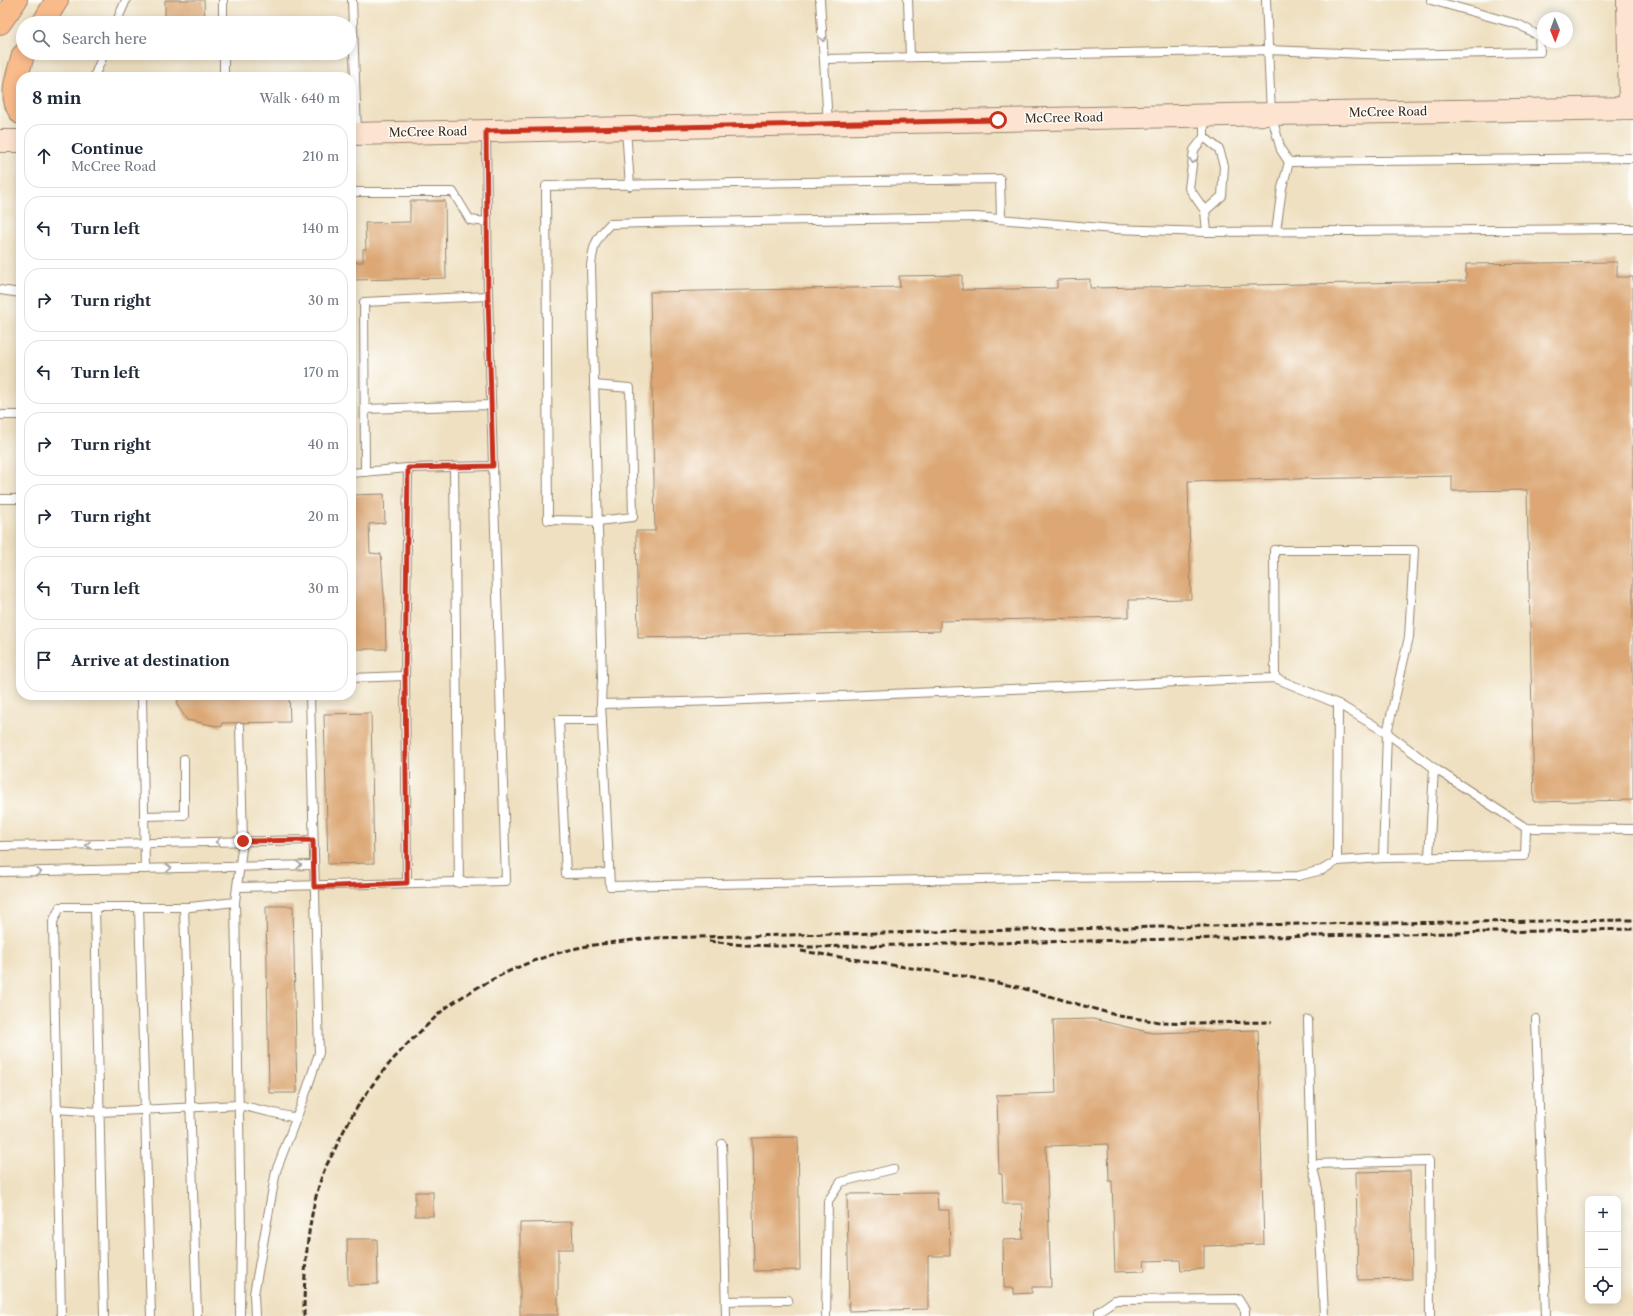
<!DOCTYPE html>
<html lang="en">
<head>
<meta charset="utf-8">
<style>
  :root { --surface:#fff; --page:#f6f6f7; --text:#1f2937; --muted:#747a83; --line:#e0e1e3 }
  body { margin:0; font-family:"Libre Caslon Text",serif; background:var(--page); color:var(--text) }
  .controls { position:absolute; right:12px; bottom:12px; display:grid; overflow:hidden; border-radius:8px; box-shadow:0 2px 10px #0003 }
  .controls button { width:36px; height:36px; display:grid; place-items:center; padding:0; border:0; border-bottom:1px solid var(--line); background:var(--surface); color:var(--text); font:20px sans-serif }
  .compass { position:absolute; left:1537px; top:12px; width:36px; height:36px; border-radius:50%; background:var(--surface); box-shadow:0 2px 10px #0003; rotate:179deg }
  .stop { position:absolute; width:12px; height:12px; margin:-9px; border:3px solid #c8321e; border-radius:50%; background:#fff }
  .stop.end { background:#c8321e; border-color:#fff; box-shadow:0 1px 4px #0008 }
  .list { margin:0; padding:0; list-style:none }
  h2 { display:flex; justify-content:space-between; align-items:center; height:52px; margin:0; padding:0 16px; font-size:17px }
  h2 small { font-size:13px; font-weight:400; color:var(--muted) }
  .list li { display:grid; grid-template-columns:26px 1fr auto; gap:12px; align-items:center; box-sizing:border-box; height:64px; margin:0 8px 8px; padding:0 8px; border:1px solid var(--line); border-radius:16px }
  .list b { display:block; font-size:15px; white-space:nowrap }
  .list p { margin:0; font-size:13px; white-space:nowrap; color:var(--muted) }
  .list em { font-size:13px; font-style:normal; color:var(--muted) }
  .icon { flex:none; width:22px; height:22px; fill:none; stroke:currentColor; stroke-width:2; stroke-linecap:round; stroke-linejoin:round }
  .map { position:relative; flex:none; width:1633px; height:1316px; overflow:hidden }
  .search { position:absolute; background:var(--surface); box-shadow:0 2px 10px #0003; left:16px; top:16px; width:340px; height:44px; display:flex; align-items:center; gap:10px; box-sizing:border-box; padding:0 14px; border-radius:22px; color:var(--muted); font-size:15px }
  .panel { position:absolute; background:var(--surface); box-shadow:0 2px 10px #0003; left:16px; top:72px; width:340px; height:628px; border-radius:16px }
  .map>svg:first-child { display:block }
</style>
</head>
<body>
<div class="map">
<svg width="1633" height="1316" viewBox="0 0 1633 1316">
  <rect width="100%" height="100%" fill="#fdfcf7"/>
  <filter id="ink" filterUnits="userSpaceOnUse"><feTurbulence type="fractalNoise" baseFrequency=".025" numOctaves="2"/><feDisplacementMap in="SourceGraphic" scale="8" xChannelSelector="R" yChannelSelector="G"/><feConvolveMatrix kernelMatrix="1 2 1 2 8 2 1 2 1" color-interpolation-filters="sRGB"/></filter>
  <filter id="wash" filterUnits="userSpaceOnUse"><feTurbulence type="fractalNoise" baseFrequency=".012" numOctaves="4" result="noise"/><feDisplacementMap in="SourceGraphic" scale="16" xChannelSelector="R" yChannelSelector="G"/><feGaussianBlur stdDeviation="0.9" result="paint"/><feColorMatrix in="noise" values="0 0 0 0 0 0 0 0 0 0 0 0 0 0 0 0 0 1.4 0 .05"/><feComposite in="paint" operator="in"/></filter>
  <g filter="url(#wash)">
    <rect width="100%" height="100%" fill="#efe0c1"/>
    <g id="blocks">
      <g fill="#dca774">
        <polygon points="165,0 204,0 205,23 165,23"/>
        <polygon points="410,201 445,201 446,278 352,280 352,262 363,262 363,249 366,249 365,223 410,222"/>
        <polygon points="1617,262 1617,277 1633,277 1633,800 1534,802 1527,490 1452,491 1452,476 1188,481 1191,599 1129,600 1129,617 940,621 940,631 638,638 636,531 655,531 650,292 900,287 899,276 962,275 962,290 1057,288 1057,280 1090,279 1090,288 1466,281 1466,264"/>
        <polygon points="384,494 385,523 369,524 370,553 381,554 385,609 386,649 351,649 351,495"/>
        <polygon points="179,695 289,695 290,722 222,723 222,727 187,720 177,705"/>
        <polygon points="371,713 374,863 328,864 324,714"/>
        <polygon points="266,906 293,906 297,1093 269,1093"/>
        <polygon points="1093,1019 1152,1033 1258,1030 1264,1244 1204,1246 1204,1269 1181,1270 1180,1260 1144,1261 1145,1271 1115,1272 1112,1181 1109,1181 1108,1144 1046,1146 1051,1287 1032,1287 1032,1293 1014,1294 1014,1288 1004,1288 1003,1240 1023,1239 1022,1204 1003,1204 1002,1174 999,1174 997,1095 1056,1093 1053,1020"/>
        <polygon points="798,1137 800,1270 754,1271 752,1138"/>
        <polygon points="1410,1171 1412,1279 1358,1280 1356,1172"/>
        <rect x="415" y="1192" width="18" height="24"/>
        <polygon points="937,1193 938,1210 949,1210 950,1256 928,1256 928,1309 849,1311 847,1194"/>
        <polygon points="572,1222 573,1249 558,1249 558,1315 520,1315 520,1223"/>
        <polygon points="347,1239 377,1239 378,1284 348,1285"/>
      </g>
    </g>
  </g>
  <g filter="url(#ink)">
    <use href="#blocks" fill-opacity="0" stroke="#958570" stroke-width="1"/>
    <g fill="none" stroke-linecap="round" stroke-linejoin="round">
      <g stroke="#958570" stroke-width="10">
        <g id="service">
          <polyline points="223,0 223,23"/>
          <polyline points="352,0 357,133"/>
          <polyline points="820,0 828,123"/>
          <polyline points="908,0 910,57"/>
          <polyline points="1266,0 1271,114 1281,150 1289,162 1633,158"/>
          <polyline points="116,23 126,0"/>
          <polyline points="224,53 224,77"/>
          <polyline points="824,59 1268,50 1390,55 1540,52 1539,36 1520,25 1431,0"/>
          <polyline points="94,77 104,53"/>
          <polyline points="1204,115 1204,137 1194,150 1189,188 1205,211 1207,232"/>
          <polyline points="626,129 630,186"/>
          <polyline points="1204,137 1219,149 1224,166 1222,196 1205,211"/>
          <polyline points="351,192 453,192 470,220 487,222"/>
          <path d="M 1633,229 L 1207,232 L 1113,229 L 976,217 L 645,223 L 610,224 C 595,239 593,247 591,266 L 602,679 L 601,704 L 721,701 L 1275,678 L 1338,704 L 1387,733 L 1434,768 L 1526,828 L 1633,829"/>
          <polyline points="1276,231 1282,188 1289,162"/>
          <polyline points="0,290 21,293"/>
          <polyline points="594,385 630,388 633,517 598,521 548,520 546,186 1000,179 1001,219"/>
          <polyline points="365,409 491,405"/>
          <polyline points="0,415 21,415"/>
          <polyline points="454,467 459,883"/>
          <polyline points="365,472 364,302 488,296"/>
          <polyline points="351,473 408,468 493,466 488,296 486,132"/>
          <polyline points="0,499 21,499"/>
          <polyline points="405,676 407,883"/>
          <polyline points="351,678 405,676 408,468"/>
          <polyline points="1275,678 1274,550 1414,550 1409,637 1387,733 1383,858"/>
          <polyline points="142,695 145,869"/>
          <polyline points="601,704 610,886 1039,878 1298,876 1322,870 1337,861 1338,704"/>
          <polyline points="602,720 559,720 566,874 609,873"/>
          <polyline points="144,816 184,815 184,759"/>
          <polyline points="0,846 313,840"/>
          <polyline points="1429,858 1434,768"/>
          <polyline points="1337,861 1383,858 1525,856 1526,828"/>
          <polyline points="0,872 313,865"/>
          <polyline points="238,887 506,881 493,466"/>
          <polyline points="235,902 241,1228 240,1316"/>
          <polyline points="95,907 104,1316"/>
          <polyline points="139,907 151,1316"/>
          <polyline points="184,907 197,1316"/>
          <polyline points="1536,1019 1546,1316"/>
          <polyline points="1308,1020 1312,1164 1318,1189 1324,1316"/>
          <polyline points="56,1109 99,1112 239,1105 296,1118"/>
          <polyline points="722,1144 726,1316"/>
          <polyline points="1312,1164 1429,1161 1430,1316"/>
          <polyline points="726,1301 788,1300"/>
          <polyline points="61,1316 53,922 60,907 190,907 235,902 243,841 240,727"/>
          <polyline points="255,1316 254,1294 276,1171 304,1098 319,1053 310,695"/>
          <polyline points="826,1316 828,1201 841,1182 893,1169"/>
          <polyline points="1099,1316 1099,1311 1115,1300 1238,1299 1245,1310 1245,1316"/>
        </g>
      </g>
      <g stroke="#958570" stroke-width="24">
        <g id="secondary">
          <polyline points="1628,0 1630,108"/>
          <polyline points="351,134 1271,114 1633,108"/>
          <polyline points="0,141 21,141"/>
        </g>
      </g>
      <g stroke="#958570" stroke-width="24">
        <g id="primary">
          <polyline points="0,23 16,0"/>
          <polyline points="43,23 57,0"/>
          <path d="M 21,113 C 7,97 19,72 23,55"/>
        </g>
      </g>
      <use href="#service" stroke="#fff" stroke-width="8"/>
      <use href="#secondary" stroke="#fde4d1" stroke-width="22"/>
      <use href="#primary" stroke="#fabb8b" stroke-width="22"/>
      <g stroke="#3b2a1e" stroke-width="3" stroke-dasharray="6 3" stroke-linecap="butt">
        <polyline points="709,941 743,945 811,947 1633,929"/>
        <polyline points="801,951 963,976 1018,987 1119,1016 1160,1022 1193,1023 1272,1022"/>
        <path d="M 304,1316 C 304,1269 307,1221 322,1176 C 325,1167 330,1159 334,1151 C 356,1102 385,1064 424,1028 C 432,1021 439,1013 447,1007 C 480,984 519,964 558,953 C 587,944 619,942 650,938 L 1300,924 L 1633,920"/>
      </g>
    </g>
    <defs><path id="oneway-chevron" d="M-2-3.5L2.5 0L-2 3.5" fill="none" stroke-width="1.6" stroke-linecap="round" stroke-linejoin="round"/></defs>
    <g stroke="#a79f9a">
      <use href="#oneway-chevron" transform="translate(823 39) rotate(87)"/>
      <use href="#oneway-chevron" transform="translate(1193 161) rotate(97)"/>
      <use href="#oneway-chevron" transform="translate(218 842) rotate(179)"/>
      <use href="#oneway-chevron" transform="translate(88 845) rotate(179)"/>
      <use href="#oneway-chevron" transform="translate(299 865) rotate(-1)"/>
      <use href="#oneway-chevron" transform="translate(169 868) rotate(-1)"/>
      <use href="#oneway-chevron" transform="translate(39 872) rotate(-1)"/>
    </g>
  </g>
  <g fill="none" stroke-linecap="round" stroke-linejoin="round" filter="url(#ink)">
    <polyline stroke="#c8321e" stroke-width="5" points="243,841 313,840 314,887 407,883 405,676 408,468 493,466 488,296 486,131 998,120"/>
  </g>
  <g text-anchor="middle" stroke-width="3" stroke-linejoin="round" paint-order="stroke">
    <g font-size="12" fill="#3b2a1e" stroke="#fdfcf7">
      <text transform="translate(1388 112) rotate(-1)" y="4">McCree Road</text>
      <text transform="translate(1064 118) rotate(-1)" y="4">McCree Road</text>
      <text transform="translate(428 132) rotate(-1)" y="4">McCree Road</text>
    </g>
  </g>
</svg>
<div class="controls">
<button>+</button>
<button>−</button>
<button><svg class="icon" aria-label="locate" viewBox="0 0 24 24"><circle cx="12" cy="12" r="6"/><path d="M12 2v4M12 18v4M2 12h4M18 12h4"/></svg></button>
</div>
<svg class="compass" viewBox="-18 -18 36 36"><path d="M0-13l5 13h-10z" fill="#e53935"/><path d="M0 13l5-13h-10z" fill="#747a83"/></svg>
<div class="stop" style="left:998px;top:120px"></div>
<div class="stop end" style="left:243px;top:841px"></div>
<div class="search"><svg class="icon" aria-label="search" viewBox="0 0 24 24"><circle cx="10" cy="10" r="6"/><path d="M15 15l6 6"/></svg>Search here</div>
<section class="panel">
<h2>8 min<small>Walk · 640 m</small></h2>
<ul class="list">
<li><svg class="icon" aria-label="ahead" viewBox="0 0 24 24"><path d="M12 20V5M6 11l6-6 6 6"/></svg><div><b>Continue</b><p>McCree Road</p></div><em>210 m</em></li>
<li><svg class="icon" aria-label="left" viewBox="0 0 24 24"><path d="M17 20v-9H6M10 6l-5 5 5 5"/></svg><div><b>Turn left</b></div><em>140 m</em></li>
<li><svg class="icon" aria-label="right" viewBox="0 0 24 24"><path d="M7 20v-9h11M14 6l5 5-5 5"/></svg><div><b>Turn right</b></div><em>30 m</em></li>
<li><svg class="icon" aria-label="left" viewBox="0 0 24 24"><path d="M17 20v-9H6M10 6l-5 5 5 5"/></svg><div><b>Turn left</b></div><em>170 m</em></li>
<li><svg class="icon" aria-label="right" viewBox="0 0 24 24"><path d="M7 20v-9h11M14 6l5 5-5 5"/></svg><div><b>Turn right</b></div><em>40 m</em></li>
<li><svg class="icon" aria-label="right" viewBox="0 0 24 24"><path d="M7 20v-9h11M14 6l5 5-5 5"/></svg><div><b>Turn right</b></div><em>20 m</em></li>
<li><svg class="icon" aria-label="left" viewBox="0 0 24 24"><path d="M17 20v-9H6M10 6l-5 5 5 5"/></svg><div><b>Turn left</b></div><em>30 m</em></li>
<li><svg class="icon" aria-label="arrive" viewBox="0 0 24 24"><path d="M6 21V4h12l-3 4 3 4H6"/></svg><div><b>Arrive at destination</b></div></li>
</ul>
</section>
</div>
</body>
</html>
